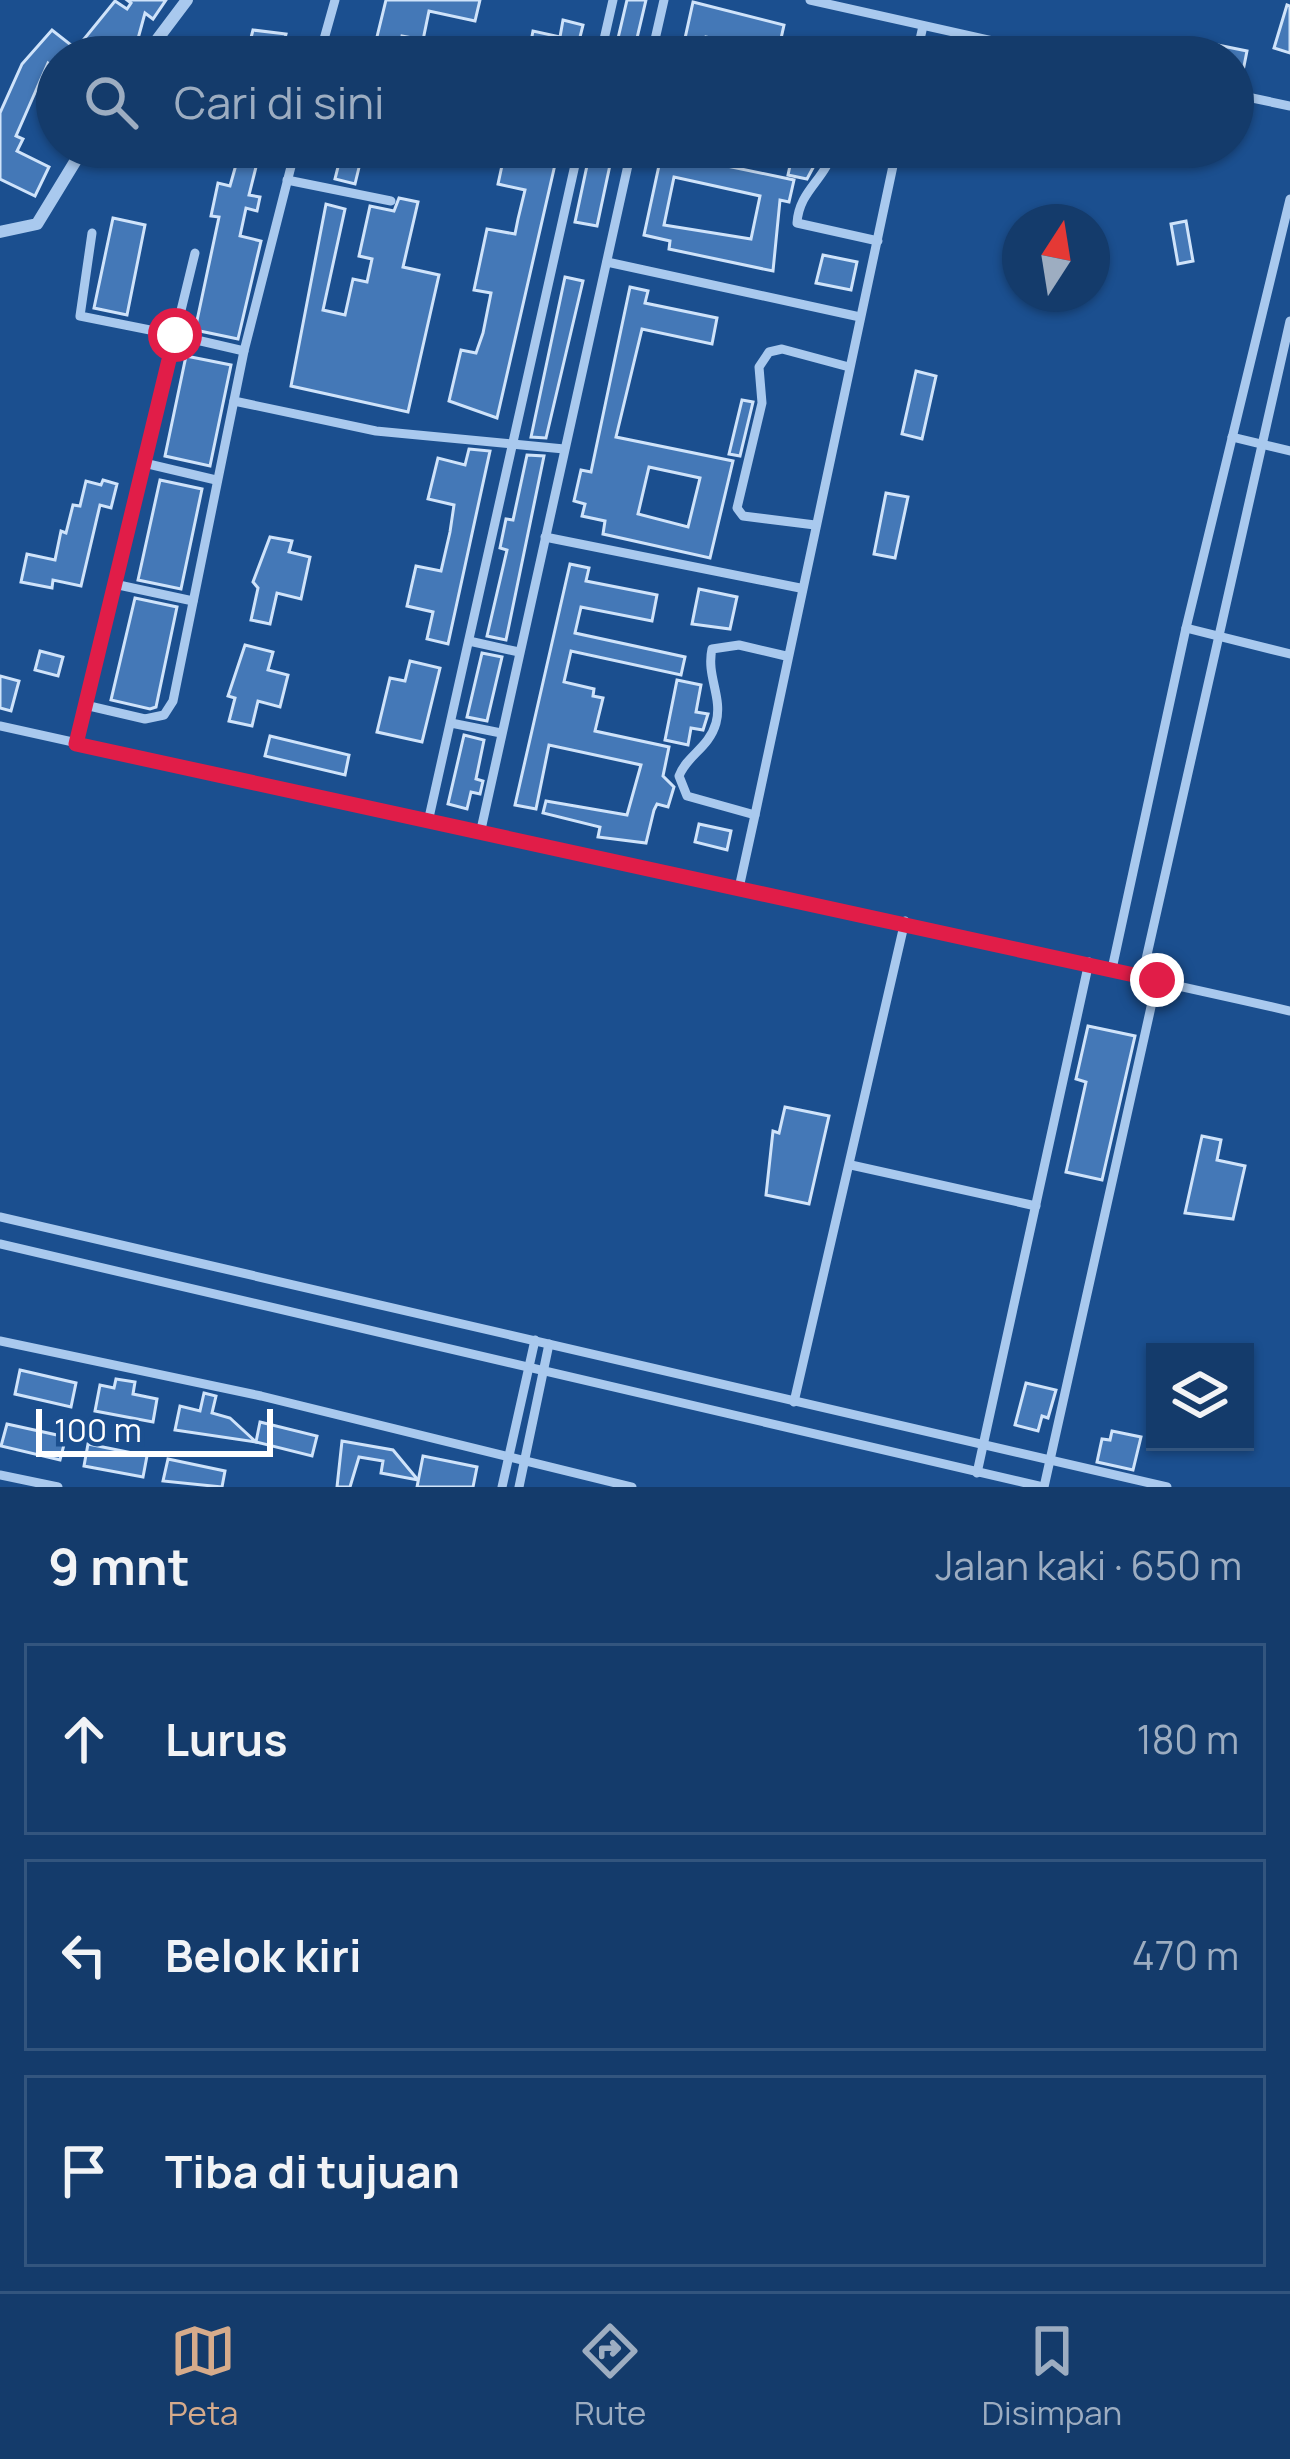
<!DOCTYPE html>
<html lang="id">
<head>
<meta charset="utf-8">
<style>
  :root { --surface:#143b6b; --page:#214673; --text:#f1f3f6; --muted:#9dadc1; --line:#33557e; --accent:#d6ab8b }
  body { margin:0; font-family:Manrope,sans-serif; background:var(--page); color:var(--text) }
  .controls { position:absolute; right:36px; bottom:36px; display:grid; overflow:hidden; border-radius:0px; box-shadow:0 3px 9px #0004 }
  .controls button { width:108px; height:108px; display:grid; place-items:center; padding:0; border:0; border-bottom:3px solid var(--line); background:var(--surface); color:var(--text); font:60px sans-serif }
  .compass { position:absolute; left:1002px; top:204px; width:108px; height:108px; border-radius:50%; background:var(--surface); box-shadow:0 3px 9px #0004; rotate:12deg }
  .scale { position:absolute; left:36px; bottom:30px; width:237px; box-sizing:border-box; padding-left:12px; border:6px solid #fff; border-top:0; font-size:33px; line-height:42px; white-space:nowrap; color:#fff; -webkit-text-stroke:9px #1b4f8f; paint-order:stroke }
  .stop { position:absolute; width:36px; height:36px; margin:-27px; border:9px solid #e11d48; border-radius:50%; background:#fff }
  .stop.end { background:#e11d48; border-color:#fff; box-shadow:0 3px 12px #0008 }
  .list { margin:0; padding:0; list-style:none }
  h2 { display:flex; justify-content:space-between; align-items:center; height:156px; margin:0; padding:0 48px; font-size:51px }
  h2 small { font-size:39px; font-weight:400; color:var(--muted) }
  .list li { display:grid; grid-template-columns:78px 1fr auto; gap:36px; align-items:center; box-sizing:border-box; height:192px; margin:0 24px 24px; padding:0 24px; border:3px solid var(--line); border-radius:0px }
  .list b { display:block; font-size:45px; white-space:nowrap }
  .list em { font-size:39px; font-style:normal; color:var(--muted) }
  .icon { flex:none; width:66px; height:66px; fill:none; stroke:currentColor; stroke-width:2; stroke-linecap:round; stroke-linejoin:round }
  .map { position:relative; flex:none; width:1290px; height:1487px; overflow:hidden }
  .search { position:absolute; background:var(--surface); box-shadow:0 3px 9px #0004; left:36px; right:36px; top:36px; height:132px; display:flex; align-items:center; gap:30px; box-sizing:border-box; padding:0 42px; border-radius:66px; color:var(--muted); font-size:45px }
  .sheet { height:804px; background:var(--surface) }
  nav { display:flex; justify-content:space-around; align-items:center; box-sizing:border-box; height:168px; border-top:3px solid var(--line); background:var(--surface); font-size:33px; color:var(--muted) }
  nav a { display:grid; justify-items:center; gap:6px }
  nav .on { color:var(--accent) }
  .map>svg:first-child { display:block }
</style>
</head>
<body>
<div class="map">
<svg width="1290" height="1487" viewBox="0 0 1290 1487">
  <rect width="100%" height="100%" fill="#1b4f8f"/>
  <g fill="#4478b7" stroke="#cfe3fa" stroke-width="3" fill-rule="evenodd">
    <polygon points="127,0 166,0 153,19 145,13 133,57 57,57 57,70 48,63 16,136 23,139 17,151 49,167 35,196 0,179 0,113 22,64 52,30 76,49 115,1 127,9 131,3"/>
    <polygon points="386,0 480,0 475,21 429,11 423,40 402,36 398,54 374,49"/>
    <polygon points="627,0 646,0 633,55 615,51"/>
    <polygon points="693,2 784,25 778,52 706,37 702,57 682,52"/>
    <polygon points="1287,5 1290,6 1290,53 1274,48"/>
    <polygon points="563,20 583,25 575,57 528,57 533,31 560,37"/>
    <polygon points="253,30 286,34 280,57 246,57"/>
    <polygon points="1183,38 1247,51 1240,86 1233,85 1233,57 1179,57"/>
    <polygon points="241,147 261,147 249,195 260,197 257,211 246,208 240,236 261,241 238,339 195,330 219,217 211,216 218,183 230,186"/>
    <polygon points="506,147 559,147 497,418 449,401 461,350 476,353 483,333 491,293 474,290 487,229 515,234 518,219 525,190 498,184"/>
    <path d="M 663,147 L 681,147 L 679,156 L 794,180 L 789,202 L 780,200 L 773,271 L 669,249 L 670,241 L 644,235 ZM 674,177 L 760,196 L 751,239 L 664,225 Z"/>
    <polygon points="794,147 824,147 807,179 788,175"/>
    <polygon points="342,151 362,155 355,184 335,179"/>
    <polygon points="588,161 610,165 597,226 575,222"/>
    <polygon points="399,198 418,202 403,267 439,275 408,412 291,386 326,204 345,209 323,310 345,315 353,279 367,282 372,259 359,256 370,206 394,211"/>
    <polygon points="113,218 145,225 127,315 94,308"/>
    <polygon points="1186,221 1193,261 1178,264 1171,224"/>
    <polygon points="823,255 857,262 851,290 816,283"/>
    <polygon points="565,277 583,281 546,438 531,437"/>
    <path d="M 630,287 L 648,291 L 645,303 L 717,318 L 712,344 L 642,329 L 616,437 L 733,461 L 710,558 L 603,534 L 605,521 L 582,516 L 585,504 L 574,501 L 581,470 L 591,472 ZM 649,467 L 700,478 L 688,527 L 638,514 Z"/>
    <polygon points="186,356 231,365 210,466 165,456"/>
    <polygon points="916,371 936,376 922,439 902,434"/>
    <polygon points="742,400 753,402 740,456 729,454"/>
    <polygon points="469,449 490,451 448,644 427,639 433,612 407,606 416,566 441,571 450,532 454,505 428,499 438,458 465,465"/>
    <polygon points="527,455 544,456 506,640 487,636 507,550 500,548 506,519 513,520"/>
    <polygon points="103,480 117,484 111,508 100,505 81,586 53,580 52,588 21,582 27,554 55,560 61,531 66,533 73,505 80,506 86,481 101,485"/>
    <polygon points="160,480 202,489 181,589 138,580"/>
    <polygon points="886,493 908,497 895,558 874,554"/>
    <polygon points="270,537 292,541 289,552 310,557 301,599 277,593 270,624 251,620 258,588 253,582"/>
    <polygon points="570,564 589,568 586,581 657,595 652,621 581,607 575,633 685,657 681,675 571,651 564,682 594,689 593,696 603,698 595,731 669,747 663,776 674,787 668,807 657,804 654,810 646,843 598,837 600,827 543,813 546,801 627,815 641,765 549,745 536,809 515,805"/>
    <polygon points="699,589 737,597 730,629 692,624"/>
    <polygon points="135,598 177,607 156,707 150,709 111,700"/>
    <polygon points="245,645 273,652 268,670 288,675 280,707 258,701 252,726 229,721 235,698 228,696"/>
    <polygon points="40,651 63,657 58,676 35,670"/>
    <polygon points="482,653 502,657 487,721 467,717"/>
    <polygon points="410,661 440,668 422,742 377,732 390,678 405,681"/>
    <polygon points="0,676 19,681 11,711 0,708"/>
    <polygon points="677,680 701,685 696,712 708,714 703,730 691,728 688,745 665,740"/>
    <polygon points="464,735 484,740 476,779 483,781 480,794 471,792 467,809 448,804"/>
    <polygon points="270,736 349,755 345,775 265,756"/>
    <polygon points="699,824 731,831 727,850 695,842"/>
    <polygon points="1088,1026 1135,1036 1102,1180 1066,1172 1086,1082 1076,1079"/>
    <polygon points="785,1107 829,1116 809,1204 766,1195 773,1131 779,1133"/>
    <polygon points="1202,1136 1221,1140 1217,1160 1245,1166 1233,1219 1185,1213"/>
    <polygon points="20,1370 76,1383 71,1407 15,1394"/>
    <polygon points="116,1379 135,1382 133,1394 157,1399 153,1422 95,1411 100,1385 114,1388"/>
    <polygon points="1026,1383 1056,1390 1048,1418 1042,1416 1038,1431 1015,1425"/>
    <polygon points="204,1393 216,1396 212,1413 230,1418 256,1442 175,1430 180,1406 200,1411"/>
    <polygon points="260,1422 317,1436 312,1456 256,1442"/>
    <polygon points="7,1424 66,1437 60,1460 1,1446"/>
    <polygon points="1112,1431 1141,1437 1133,1470 1097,1462 1102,1439 1110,1440"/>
    <polygon points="342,1441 393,1450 418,1480 381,1473 383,1461 359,1457 350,1487 337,1487"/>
    <polygon points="88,1444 147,1456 143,1477 84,1466"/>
    <polygon points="423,1456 477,1467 473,1487 417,1487"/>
    <polygon points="168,1459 225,1471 222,1487 163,1481"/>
  </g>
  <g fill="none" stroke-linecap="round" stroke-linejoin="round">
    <g stroke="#a9c9ee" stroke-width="9">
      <polyline points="810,0 1065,57"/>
      <polyline points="319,57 335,0"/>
      <polyline points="600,57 613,0"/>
      <polyline points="651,57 664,0"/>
      <polyline points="916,57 923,26"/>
      <polyline points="1233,94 1290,106"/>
      <path d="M 833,147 C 828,179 799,189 797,223 L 878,241"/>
      <polyline points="287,180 391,201"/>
      <polyline points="92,233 80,316 175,335 195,253"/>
      <polyline points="607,262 860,317"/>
      <polyline points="234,401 376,431 564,449"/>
      <polyline points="1232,437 1290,451"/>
      <polyline points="144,463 216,480"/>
      <polyline points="815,525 743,516 737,508 762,403 759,367 769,352 782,349 849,367"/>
      <polyline points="545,537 800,588"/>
      <polyline points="114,584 193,601"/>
      <polyline points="1186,628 1290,654"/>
      <polyline points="469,641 519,652"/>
      <path d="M 786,656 L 739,645 L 712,649 C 706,676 723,697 716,723 C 709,748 687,755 679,776 L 687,796 L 755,815 L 897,147"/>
      <polyline points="85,705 145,719 164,715 173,701 244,351 296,147"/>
      <polyline points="451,723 501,733"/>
      <path d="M 0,726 C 430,824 861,913 1290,1011"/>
      <polyline points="76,744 175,335 244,351"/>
      <polyline points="428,822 579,147"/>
      <polyline points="480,834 632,147"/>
      <polyline points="739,888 755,815"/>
      <polyline points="1112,969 1186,628 1290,199"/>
      <polyline points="1142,977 1290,321"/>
      <polyline points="851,1165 1036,1206"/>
      <polyline points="0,1217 1167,1487"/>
      <polyline points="0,1244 1043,1487"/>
      <polyline points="0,1341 261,1396 632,1487"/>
      <polyline points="794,1402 905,921"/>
      <polyline points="977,1473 1089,962"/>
      <polyline points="0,1475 58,1487"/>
      <polyline points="502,1487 535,1340"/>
      <polyline points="519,1487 549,1344"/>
      <polyline points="1044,1487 1157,980"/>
    </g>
    <g stroke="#a9c9ee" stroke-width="12">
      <polyline points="144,57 187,0"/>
      <polyline points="0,232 37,224 84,147"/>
    </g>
  </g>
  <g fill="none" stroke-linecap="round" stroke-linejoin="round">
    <polyline stroke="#e11d48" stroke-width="15" points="175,335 76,744 1157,980"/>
  </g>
</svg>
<div class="controls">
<button><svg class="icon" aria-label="layers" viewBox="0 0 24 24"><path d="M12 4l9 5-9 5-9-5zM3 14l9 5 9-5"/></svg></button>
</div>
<svg class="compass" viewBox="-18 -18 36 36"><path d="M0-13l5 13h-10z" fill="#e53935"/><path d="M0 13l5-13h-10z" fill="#9dadc1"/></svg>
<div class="scale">100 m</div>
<div class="stop" style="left:175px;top:335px"></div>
<div class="stop end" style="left:1157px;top:980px"></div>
<div class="search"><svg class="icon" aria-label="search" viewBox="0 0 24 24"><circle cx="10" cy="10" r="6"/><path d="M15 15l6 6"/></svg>Cari di sini</div>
</div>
<section class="sheet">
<h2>9 mnt<small>Jalan kaki · 650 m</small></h2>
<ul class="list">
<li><svg class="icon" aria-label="ahead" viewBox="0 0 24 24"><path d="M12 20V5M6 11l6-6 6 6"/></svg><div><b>Lurus</b></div><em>180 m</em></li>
<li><svg class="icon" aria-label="left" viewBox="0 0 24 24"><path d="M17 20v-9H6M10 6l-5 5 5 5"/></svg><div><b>Belok kiri</b></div><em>470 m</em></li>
<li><svg class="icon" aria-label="arrive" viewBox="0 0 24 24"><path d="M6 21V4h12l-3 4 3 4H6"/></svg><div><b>Tiba di tujuan</b></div></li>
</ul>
</section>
<nav>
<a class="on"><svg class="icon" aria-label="map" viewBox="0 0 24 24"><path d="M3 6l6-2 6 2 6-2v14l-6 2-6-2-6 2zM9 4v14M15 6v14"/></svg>Peta</a>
<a><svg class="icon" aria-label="directions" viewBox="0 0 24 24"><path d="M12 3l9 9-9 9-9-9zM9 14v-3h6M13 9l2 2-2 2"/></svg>Rute</a>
<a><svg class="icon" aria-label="saved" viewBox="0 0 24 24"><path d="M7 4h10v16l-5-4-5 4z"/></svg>Disimpan</a>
</nav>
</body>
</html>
